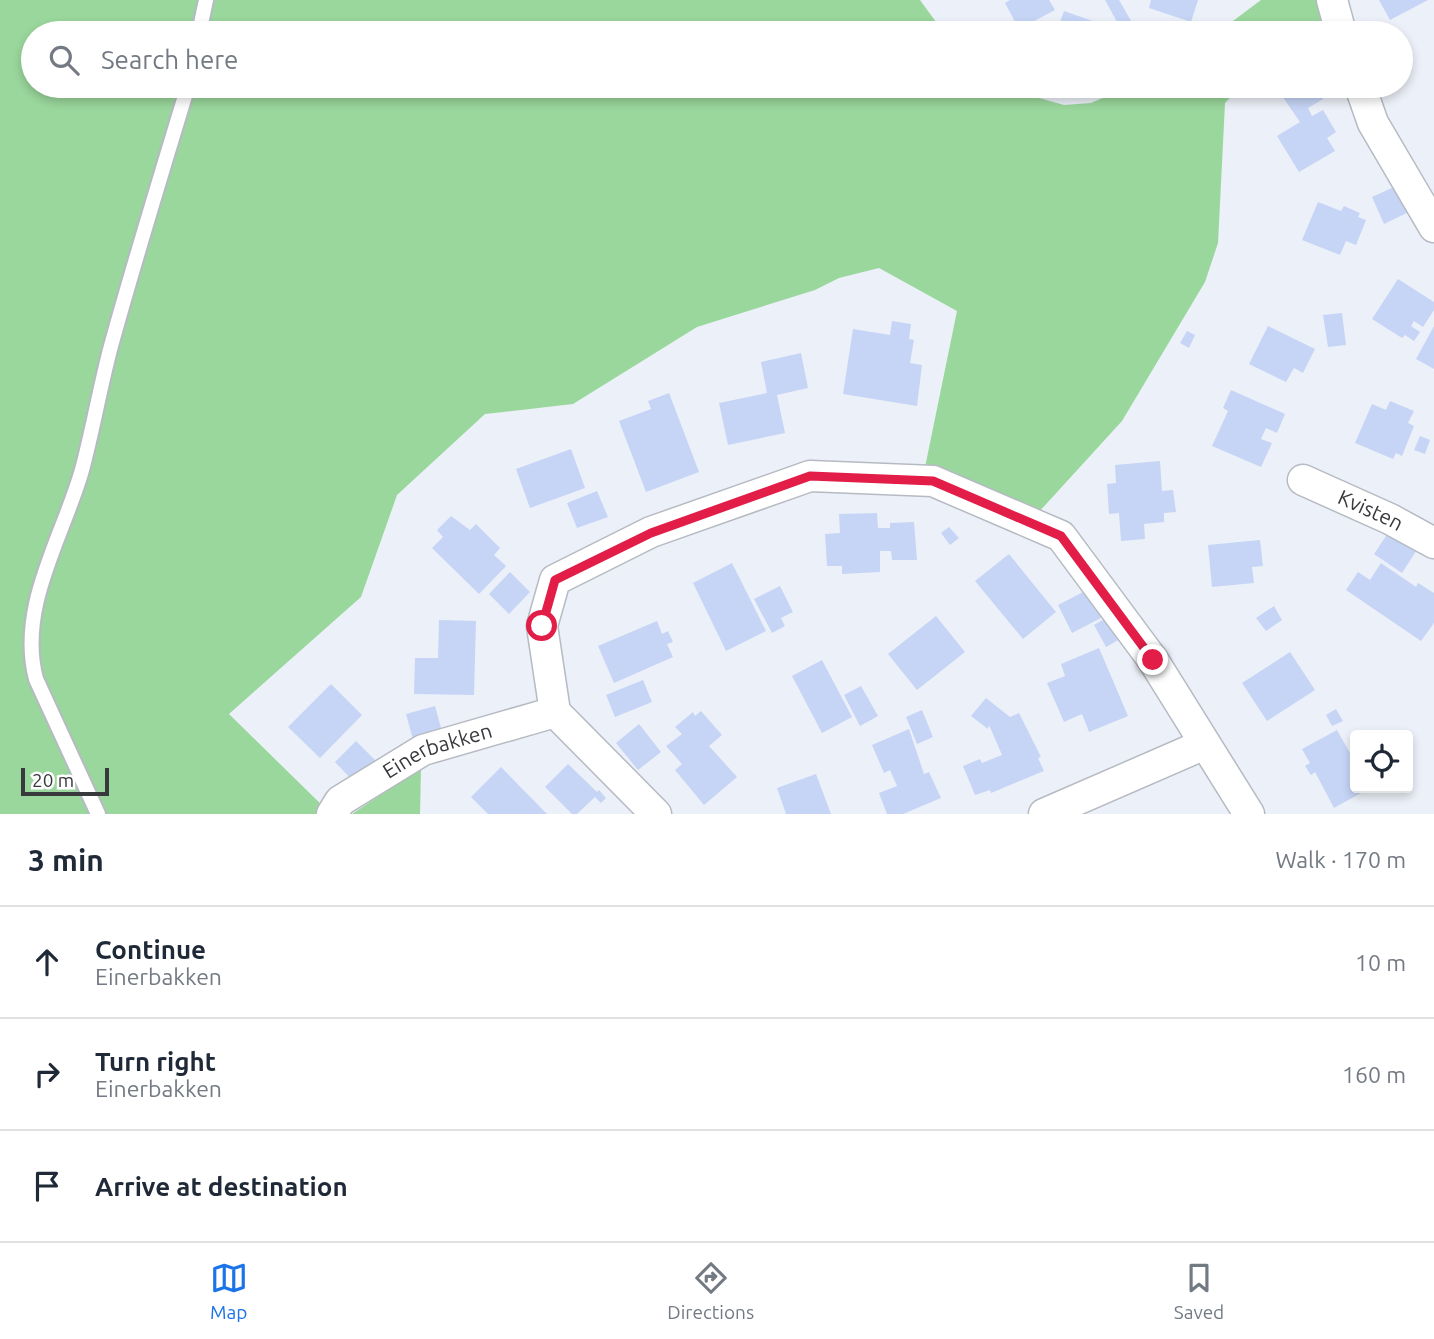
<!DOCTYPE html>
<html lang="en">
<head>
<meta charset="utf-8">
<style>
  :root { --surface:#fff; --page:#f2f2f3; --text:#1f2937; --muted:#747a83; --line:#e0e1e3; --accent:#1a73e8 }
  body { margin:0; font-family:Ubuntu,sans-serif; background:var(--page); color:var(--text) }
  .controls { position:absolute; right:21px; bottom:21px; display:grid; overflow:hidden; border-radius:7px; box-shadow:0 4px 10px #0003 }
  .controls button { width:63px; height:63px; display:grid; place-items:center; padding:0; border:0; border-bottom:2px solid var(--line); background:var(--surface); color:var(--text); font:35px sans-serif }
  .scale { position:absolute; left:21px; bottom:18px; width:88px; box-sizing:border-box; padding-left:7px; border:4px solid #38393d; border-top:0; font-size:19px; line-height:24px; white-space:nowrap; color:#38393d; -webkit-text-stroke:5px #fff; paint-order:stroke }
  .stop { position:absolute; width:21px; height:21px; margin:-16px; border:5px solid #e11d48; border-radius:50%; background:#fff }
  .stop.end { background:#e11d48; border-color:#fff; box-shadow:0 2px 7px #0008 }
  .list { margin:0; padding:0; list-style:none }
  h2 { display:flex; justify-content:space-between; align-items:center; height:91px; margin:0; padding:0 28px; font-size:30px }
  h2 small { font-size:23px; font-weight:400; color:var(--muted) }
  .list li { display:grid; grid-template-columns:46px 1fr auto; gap:21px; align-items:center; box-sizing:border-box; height:112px; padding:0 28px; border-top:2px solid var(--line) }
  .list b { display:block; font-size:26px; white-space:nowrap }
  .list p { margin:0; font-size:23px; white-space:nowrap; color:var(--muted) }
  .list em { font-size:23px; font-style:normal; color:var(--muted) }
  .icon { flex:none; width:38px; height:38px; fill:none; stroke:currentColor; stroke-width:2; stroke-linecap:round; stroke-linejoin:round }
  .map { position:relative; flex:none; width:1434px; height:814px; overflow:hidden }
  .search { position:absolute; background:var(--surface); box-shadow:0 4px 10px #0003; left:21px; right:21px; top:21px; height:77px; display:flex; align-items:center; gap:18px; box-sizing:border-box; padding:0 24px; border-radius:38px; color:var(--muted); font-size:26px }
  .sheet { height:427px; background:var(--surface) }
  nav { display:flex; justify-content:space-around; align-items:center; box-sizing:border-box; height:98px; border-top:2px solid var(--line); background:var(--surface); font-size:19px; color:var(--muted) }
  nav a { display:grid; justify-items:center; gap:4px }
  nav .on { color:var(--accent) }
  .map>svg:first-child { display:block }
</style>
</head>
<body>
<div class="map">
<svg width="1434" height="814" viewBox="0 0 1434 814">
  <rect width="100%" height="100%" fill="#ecf0f8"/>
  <g fill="#9ad79c">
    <polygon points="0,0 920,0 944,33 33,33 33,86 1010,86 1025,94 1064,105 1091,103 1130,86 1241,86 1225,103 1218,243 1205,282 1122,421 1027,525 922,482 957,311 879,268 839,278 815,290 697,327 573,404 485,414 397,495 361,597 229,714 331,814 0,814"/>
    <polygon points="1261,0 1326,0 1327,33 1217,33"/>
    <polygon points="421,768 420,814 352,814"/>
  </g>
  <g fill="#c6d5f6">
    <polygon points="1010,0 1049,0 1055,10 1019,29 1005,3"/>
    <polygon points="1105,0 1119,0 1138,33 1117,33 1122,31"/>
    <polygon points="1151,0 1198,0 1191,22 1149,8"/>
    <polygon points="1379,0 1428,0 1390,20"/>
    <polygon points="1064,11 1104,25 1101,33 1056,33"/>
    <polygon points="1285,86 1315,86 1323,99 1308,108 1312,116 1323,110 1336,132 1327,138 1335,151 1299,172 1277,136 1300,122 1278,90"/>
    <polygon points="1396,186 1409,212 1384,224 1372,197"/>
    <polygon points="1318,202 1341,211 1344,206 1360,213 1358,217 1366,220 1356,245 1346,241 1340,255 1302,240"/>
    <polygon points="1398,279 1434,302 1434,310 1423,327 1414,321 1411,326 1420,332 1414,341 1405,335 1402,338 1372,319"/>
    <polygon points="1342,313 1346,345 1328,347 1323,315"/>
    <polygon points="892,321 911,324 909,339 914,340 910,363 922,365 917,406 843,394 853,329 890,335"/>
    <polygon points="1268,326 1315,349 1303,373 1294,368 1286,382 1249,364"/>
    <polygon points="1434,326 1434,369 1416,359"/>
    <polygon points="1187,331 1195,335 1189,348 1180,343"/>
    <polygon points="801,353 808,388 777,395 785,433 728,445 719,403 767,393 761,362"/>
    <polygon points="1231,390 1285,414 1277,433 1266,428 1261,439 1272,443 1261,467 1212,446 1228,411 1223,408"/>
    <polygon points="669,393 699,472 646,492 619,421 651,409 648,401"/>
    <polygon points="1390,401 1414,411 1408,423 1414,426 1402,456 1396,453 1393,459 1355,443 1372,404 1386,410"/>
    <polygon points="1420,436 1430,440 1425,454 1414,450"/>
    <polygon points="571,449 585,488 530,508 516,469"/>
    <polygon points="1160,461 1162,491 1173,490 1176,512 1164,513 1164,522 1144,524 1145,539 1121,541 1119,513 1109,514 1107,484 1116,483 1115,465"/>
    <polygon points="597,491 608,517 577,528 567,503"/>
    <polygon points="877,513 878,528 890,528 890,523 914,522 917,560 892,560 891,551 880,551 880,572 842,574 842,566 827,566 825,534 840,533 839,514"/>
    <polygon points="451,516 470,530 476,524 500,548 494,555 506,566 479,594 432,548 443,537 437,530"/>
    <polygon points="1394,524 1422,542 1402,573 1374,554"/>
    <polygon points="949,527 959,538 950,545 941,533"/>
    <polygon points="1260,540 1263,566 1252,567 1254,583 1212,587 1208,545"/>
    <polygon points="1009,554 1056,612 1023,639 975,581"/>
    <polygon points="732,563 766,631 726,651 693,583"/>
    <polygon points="1381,563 1416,587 1418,583 1434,593 1434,623 1421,641 1346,590 1358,572 1370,580"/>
    <polygon points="510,572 530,592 509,614 489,594"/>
    <polygon points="780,586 793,612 781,618 785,626 772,633 754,599"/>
    <polygon points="1087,590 1101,618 1072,633 1058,605"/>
    <polygon points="1274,606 1282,620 1266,631 1256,618"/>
    <polygon points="936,616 965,652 917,690 888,654"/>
    <polygon points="1108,617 1120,639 1106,647 1094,625"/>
    <polygon points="439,620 476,621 474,695 414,694 415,658 438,658"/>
    <polygon points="657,621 662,634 668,631 673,642 667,644 673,657 614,683 598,646"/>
    <polygon points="1099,648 1128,716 1089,732 1082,714 1064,722 1047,683 1065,676 1061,664"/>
    <polygon points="1290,652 1315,690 1267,721 1242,683"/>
    <polygon points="822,660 852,717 822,733 792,676"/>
    <polygon points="643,680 652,702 615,717 606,695"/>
    <polygon points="331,684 362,715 320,758 288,727"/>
    <polygon points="861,686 878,716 860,726 844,695"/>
    <polygon points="986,698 1010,717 1019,713 1041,757 1038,758 1044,771 991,793 990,790 975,795 963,766 980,759 982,763 1002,755 989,725 988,729 971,716"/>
    <polygon points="435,706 443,735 414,743 406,714"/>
    <polygon points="1336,709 1343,721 1332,726 1326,715"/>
    <polygon points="922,710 933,737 917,744 906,717"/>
    <polygon points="701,711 722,735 709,746 737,777 704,805 675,770 682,764 666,746 682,734 675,727 693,712 695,716"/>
    <polygon points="639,724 661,752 638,770 616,743"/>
    <polygon points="909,729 924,774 929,772 941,798 903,814 887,814 879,793 897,786 890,770 884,773 872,745"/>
    <polygon points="1337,730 1355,762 1355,788 1370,788 1334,808 1315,772 1311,775 1305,766 1310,763 1302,749"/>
    <polygon points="356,741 378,763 357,785 335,762"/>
    <polygon points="568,764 597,792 599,790 606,798 601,803 595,797 577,814 572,814 545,787"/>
    <polygon points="501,767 547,814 488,814 471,797"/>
    <polygon points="816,774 831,814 786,814 777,788"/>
  </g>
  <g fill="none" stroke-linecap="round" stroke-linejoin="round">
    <g stroke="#b6bac2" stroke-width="18">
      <g id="service">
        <polyline points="199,33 206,0"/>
        <path d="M 98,814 L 36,679 C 17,607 63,537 82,470 C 93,429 100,387 111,346 C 135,259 162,172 188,86"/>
      </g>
    </g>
    <g stroke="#b6bac2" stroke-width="33">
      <g id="minor">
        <polyline points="1332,0 1341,33"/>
        <polyline points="1360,86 1373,123 1434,227"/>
        <path id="s1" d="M 1303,480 L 1390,519 L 1434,543"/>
        <path id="s2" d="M 332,814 L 340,801 L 423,750 L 555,712"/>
        <polyline points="656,814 555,712 542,626 555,580 651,532 810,476 933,481 1061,536 1153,660 1249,814"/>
        <polyline points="1044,814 1205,744"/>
      </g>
    </g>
    <use href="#service" stroke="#fff" stroke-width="14"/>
    <use href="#minor" stroke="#fff" stroke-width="30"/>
  </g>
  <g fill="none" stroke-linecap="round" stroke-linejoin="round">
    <polyline stroke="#e11d48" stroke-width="9" points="542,626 555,580 651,533 810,476 933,481 1061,536 1153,660"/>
  </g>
  <g text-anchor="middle" stroke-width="7" stroke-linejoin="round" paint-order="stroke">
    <g font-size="21" fill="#38393d" stroke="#fff">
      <text dy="7" stroke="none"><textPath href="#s1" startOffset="74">Kvisten</textPath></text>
      <text dy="7" stroke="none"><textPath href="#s2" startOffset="126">Einerbakken</textPath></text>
    </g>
  </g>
</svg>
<div class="controls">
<button><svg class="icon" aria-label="locate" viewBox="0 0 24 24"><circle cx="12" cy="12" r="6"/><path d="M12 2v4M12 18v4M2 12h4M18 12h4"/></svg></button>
</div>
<div class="scale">20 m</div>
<div class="stop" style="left:542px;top:626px"></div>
<div class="stop end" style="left:1153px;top:660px"></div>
<div class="search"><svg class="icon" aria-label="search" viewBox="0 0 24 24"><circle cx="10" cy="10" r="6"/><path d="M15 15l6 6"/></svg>Search here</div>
</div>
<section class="sheet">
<h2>3 min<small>Walk · 170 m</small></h2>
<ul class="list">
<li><svg class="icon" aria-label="ahead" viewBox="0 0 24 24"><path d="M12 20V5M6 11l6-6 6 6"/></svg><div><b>Continue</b><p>Einerbakken</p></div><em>10 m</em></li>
<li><svg class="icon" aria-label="right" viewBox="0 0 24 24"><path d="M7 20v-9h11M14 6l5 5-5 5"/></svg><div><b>Turn right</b><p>Einerbakken</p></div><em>160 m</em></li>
<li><svg class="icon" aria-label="arrive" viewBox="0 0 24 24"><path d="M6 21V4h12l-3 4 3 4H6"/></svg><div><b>Arrive at destination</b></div></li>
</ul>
</section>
<nav>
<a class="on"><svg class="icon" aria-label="map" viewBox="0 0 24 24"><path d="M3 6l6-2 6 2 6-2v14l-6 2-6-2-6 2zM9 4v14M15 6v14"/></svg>Map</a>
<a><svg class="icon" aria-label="directions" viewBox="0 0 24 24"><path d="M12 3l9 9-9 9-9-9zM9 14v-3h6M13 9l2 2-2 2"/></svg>Directions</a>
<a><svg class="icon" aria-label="saved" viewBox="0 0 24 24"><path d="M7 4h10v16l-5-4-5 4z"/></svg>Saved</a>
</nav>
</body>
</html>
